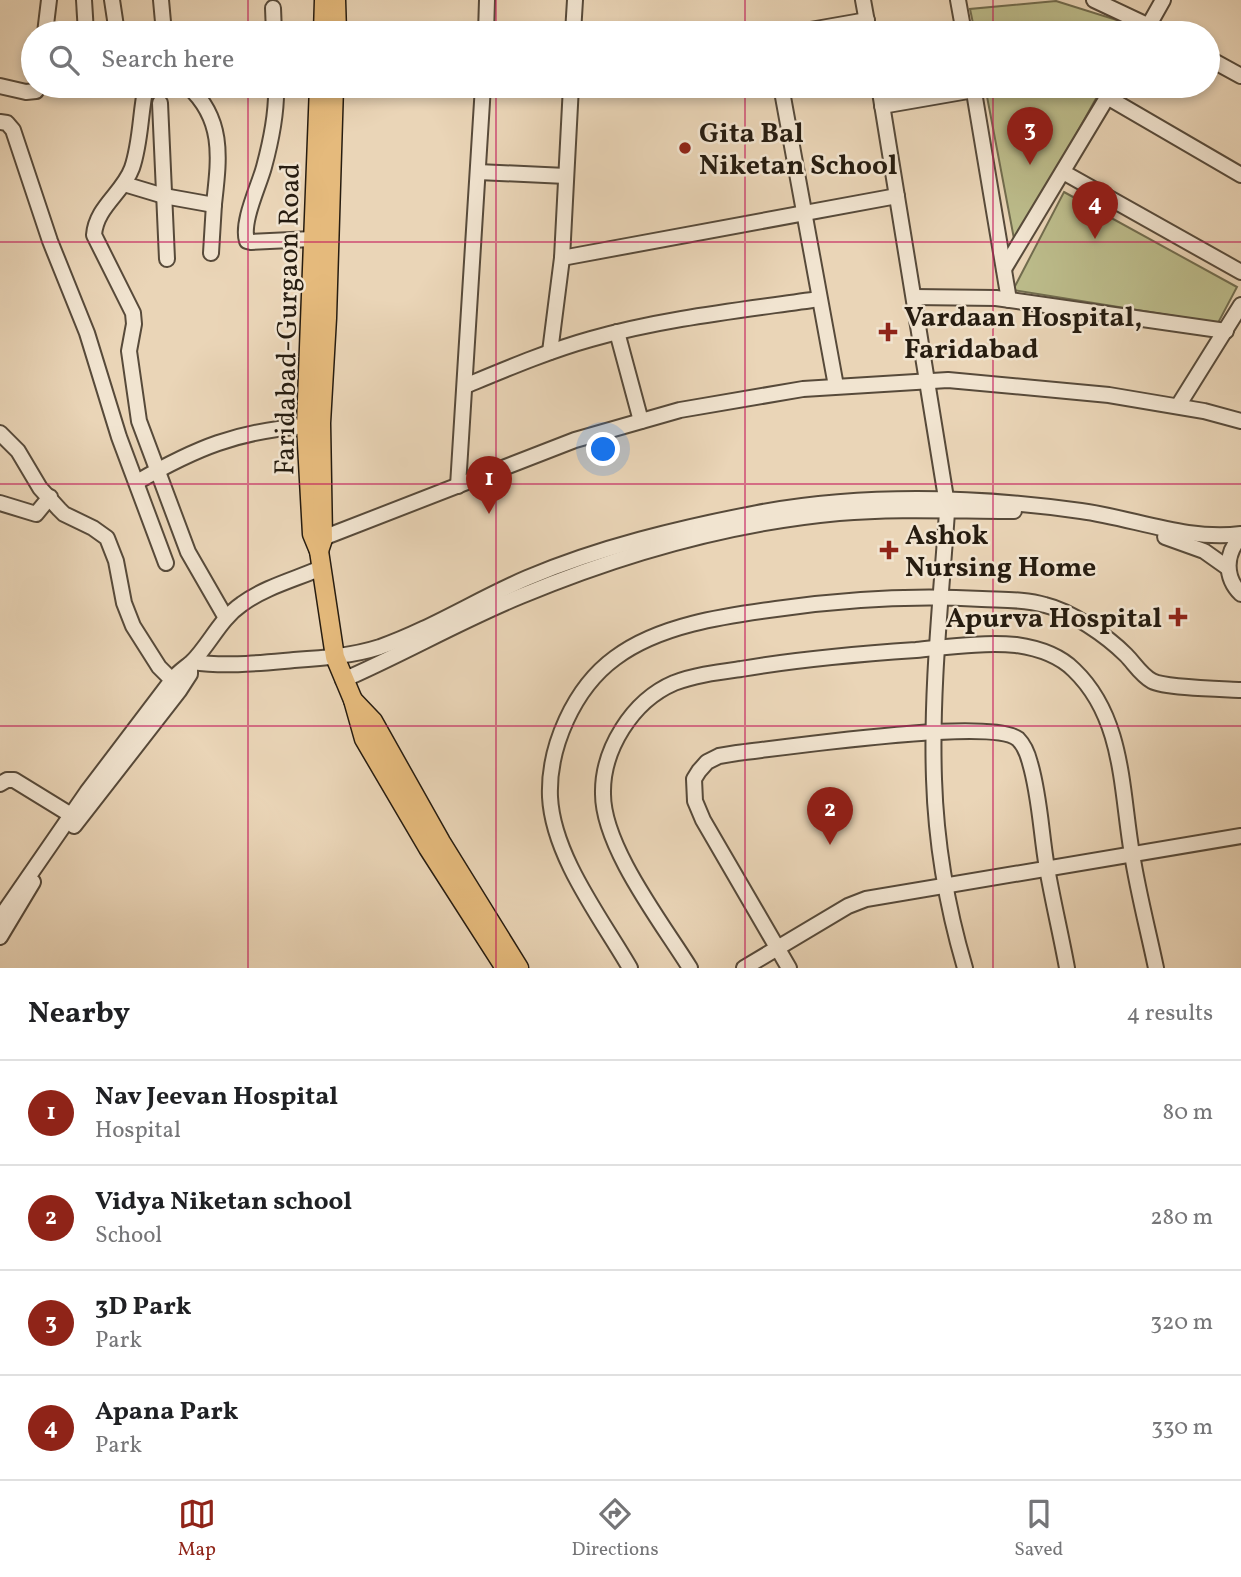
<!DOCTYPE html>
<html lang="en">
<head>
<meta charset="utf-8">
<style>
  :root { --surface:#fff; --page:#f6f6f6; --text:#202124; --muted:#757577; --line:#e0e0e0; --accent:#8f2418 }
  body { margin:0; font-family:Vollkorn,serif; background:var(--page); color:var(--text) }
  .you { position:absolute; left:604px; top:450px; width:24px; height:24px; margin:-18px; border:5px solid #fff; border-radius:50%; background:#1a73e8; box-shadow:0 0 0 10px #1a73e833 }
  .badge { display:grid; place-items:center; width:46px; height:46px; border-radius:50%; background:var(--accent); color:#fff; font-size:23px; font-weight:700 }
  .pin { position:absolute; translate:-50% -58px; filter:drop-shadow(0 2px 4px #0008) }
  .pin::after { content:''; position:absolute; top:37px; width:24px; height:21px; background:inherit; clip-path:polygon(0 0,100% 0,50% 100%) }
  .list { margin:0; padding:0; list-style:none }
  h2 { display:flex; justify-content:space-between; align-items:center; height:91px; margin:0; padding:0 28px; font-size:30px }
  h2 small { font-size:23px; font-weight:400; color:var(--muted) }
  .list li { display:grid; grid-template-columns:46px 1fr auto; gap:21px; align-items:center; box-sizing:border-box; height:105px; padding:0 28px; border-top:2px solid var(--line) }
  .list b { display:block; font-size:26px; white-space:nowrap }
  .list p { margin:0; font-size:23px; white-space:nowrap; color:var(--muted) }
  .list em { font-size:23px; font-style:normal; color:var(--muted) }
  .icon { flex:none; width:38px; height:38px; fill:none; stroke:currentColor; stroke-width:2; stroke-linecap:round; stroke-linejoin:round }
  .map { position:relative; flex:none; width:1241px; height:968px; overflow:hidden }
  .search { position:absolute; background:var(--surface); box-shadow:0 4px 10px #0003; left:21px; right:21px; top:21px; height:77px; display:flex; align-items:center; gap:18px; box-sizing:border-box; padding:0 24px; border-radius:38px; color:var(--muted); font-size:26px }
  .sheet { height:511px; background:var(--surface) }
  nav { display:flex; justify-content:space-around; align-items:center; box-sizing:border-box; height:98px; border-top:2px solid var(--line); background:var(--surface); font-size:19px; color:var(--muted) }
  nav a { display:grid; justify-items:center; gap:4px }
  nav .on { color:var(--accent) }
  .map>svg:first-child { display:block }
</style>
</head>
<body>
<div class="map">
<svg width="1241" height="968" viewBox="0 0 1241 968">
  <rect width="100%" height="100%" fill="#ead5b7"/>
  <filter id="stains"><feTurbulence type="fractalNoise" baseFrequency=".00286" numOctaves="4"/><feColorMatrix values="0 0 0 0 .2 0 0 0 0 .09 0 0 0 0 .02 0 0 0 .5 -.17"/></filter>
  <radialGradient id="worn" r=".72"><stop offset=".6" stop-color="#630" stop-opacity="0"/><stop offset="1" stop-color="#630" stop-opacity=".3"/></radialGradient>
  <g fill="#bcbc8b" stroke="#716c4e" stroke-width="2">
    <polygon points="1056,1 1136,26 1132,33 975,33 970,9"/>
    <polygon points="985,86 1103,86 1015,244"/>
    <polygon points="1064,192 1237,287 1218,323 1013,290"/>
  </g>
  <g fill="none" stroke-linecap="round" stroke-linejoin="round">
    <g stroke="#574a3a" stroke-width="18">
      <g id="minor">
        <polyline points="84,0 86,33"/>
        <polyline points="112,0 117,33"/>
        <polyline points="161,0 164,33"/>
        <polyline points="863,0 869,33"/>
        <polyline points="958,0 964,33"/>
        <polyline points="1094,0 1164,33"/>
        <polyline points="273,8 274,33"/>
        <polyline points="1145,32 1163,0"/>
        <polyline points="45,33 49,0"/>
        <polyline points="486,33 487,0"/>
        <polyline points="573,33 575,0"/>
        <polyline points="793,33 867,20"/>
        <polyline points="1208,58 1241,76"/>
        <polyline points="0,86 26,92 36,91 39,86"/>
        <path d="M 146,86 C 140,113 141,142 132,168 C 123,193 96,207 94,235 L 133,313 L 134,324 L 129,351 L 139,421 L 188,552 L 226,618"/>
        <path d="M 188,86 C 225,120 219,159 214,204 C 213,220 212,237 211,253"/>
        <path d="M 276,86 C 277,113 271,141 264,167 C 259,186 241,222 247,241 L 251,242 L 312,239"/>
        <polyline points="781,86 836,386"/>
        <path d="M 879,86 L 946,498 L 947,512 C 941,600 931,689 934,779 C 936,843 947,907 965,968"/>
        <polyline points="973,86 1009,300"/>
        <polyline points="1107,97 1241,175"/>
        <polyline points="160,103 167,259"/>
        <polyline points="882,106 974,90"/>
        <polyline points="0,122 7,123 13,130 50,241 87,333 119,437 166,563"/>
        <polyline points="478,172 566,176"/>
        <polyline points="1063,172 1241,272"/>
        <polyline points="124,184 164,196 214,205"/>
        <polyline points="562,258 897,196"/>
        <polyline points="1004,269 1114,86"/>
        <polyline points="914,297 996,298 1226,331"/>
        <polyline points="617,332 641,421"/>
        <polyline points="550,352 562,258 571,86"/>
        <path d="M 465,386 C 506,369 548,351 591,339 C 665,318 743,310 819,299"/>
        <polyline points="1178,406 1241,305"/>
        <polyline points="0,433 18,451 40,488 59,509 64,514 93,528 107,538 116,561 124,603 133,626 159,667 172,680"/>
        <path d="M 137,482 C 196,448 237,431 306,426"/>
        <polyline points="458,486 483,86"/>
        <polyline points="0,503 36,514 50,497"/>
        <path d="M 1241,536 C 1225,554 1224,577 1241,594"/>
        <polyline points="1165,537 1204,551 1228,568"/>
        <polyline points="315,541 575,440 680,410 803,389 948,380 1109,395 1204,411 1241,421"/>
        <path d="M 192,662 C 226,667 260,663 294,660 C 323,658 352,656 380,647 C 431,629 478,599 527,578 C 600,547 680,528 757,513 C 865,493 973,496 1081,511 C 1134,518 1186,541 1241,534"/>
        <path d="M 343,680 C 403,654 460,621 521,596 C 622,554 730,523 839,513 C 897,508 956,511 1014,511"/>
        <polyline points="0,784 7,780 14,780 71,815"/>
        <polyline points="74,826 179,691 190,674 190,664"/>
        <path d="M 0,918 L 87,792 L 172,680 C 178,672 185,668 192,662 C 210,644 220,619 242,604 C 265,587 296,579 321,568"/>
        <polyline points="0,937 33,882"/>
        <path d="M 630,968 C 601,918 553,856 550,797 C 548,747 574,688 615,658 C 659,625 724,616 776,609 C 845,599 913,595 982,599 C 1003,600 1025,599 1045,605 C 1071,611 1107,636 1126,655 C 1134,663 1141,675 1152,681 C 1165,688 1223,689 1241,690"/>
        <path d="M 690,968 C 662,923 603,847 603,794 C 602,750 632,701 674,683 C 694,675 719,672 741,669 C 799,659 857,654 916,650 C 948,647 984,642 1016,645 C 1037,648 1059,655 1074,670 C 1124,718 1121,790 1132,854 C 1138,892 1148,930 1156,968"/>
        <polyline points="744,968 848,906 866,899 1241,836"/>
        <path d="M 789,968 L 703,820 L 695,801 L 694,779 L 699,771 L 707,762 L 719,756 L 737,753 C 782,748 991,717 1018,739 C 1024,745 1028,755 1030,763 C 1040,797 1041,834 1047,868 C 1053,902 1061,935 1067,968"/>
      </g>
    </g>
    <g stroke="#261c10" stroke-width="21">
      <g id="major">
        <polyline points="336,0 337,33"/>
        <polyline points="323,33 324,0"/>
        <polyline points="319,86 306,426 312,534 319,551 335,657 353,700 364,739 428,848 505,968"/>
        <polyline points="319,551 323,539 321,423 327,318 334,86"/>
        <polyline points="353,700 373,721 441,842 519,968"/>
      </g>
    </g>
    <use href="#minor" stroke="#f1e4d0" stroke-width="14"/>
    <use href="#major" stroke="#e5ba7c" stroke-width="18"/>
  </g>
  <path fill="none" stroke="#c2185b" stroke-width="2" stroke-opacity="0.55" d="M 248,0 L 248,33M 496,0 L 496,33M 745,0 L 745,33M 993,0 L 993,33M 248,86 L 248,968M 496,86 L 496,968M 745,86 L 745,968M 993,86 L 993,968M 0,242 L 1241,242M 0,484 L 1241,484M 0,726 L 1241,726"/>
  <g fill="#8f2418" stroke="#f1e4d0" stroke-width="2.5">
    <circle cx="685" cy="148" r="7"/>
    <path d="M884.5 321.5h7v7h7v7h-7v7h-7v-7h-7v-7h7z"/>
    <path d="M885.5 539.5h7v7h7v7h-7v7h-7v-7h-7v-7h7z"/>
    <path d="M1174.5 606.5h7v7h7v7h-7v7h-7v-7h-7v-7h7z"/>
  </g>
  <g text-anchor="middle" stroke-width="5" stroke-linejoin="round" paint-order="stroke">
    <g font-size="28" font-weight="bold" fill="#261c10" stroke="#f1e4d0" text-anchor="start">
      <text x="699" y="142">Gita Bal<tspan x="699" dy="32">Niketan School</tspan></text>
      <text x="904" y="326">Vardaan Hospital,<tspan x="904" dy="32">Faridabad</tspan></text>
      <text x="905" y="544">Ashok<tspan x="905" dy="32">Nursing Home</tspan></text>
      <text x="1162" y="627" text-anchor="end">Apurva Hospital</text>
    </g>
    <g font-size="28" fill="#261c10" stroke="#f1e4d0">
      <text transform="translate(286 319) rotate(-89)" y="10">Faridabad-Gurgaon Road</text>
    </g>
  </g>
  <rect width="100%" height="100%" filter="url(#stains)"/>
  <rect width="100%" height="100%" fill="url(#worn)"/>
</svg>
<div class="you"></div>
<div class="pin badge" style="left:489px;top:514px">1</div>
<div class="pin badge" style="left:830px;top:845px">2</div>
<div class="pin badge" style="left:1030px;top:165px">3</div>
<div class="pin badge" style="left:1095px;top:239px">4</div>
<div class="search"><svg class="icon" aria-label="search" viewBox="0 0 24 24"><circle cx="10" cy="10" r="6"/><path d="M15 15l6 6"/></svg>Search here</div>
</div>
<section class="sheet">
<h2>Nearby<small>4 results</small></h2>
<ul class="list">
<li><span class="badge">1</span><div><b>Nav Jeevan Hospital</b><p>Hospital</p></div><em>80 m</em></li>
<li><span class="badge">2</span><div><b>Vidya Niketan school</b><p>School</p></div><em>280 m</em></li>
<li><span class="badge">3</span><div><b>3D Park</b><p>Park</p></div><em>320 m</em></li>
<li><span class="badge">4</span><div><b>Apana Park</b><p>Park</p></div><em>330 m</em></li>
</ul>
</section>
<nav>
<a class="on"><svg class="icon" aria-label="map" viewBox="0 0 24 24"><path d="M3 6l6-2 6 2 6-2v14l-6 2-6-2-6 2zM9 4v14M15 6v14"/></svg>Map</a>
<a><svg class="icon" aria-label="directions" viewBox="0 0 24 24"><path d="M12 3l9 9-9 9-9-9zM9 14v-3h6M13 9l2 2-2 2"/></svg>Directions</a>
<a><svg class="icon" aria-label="saved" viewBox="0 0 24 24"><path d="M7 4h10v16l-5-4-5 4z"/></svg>Saved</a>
</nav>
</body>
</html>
